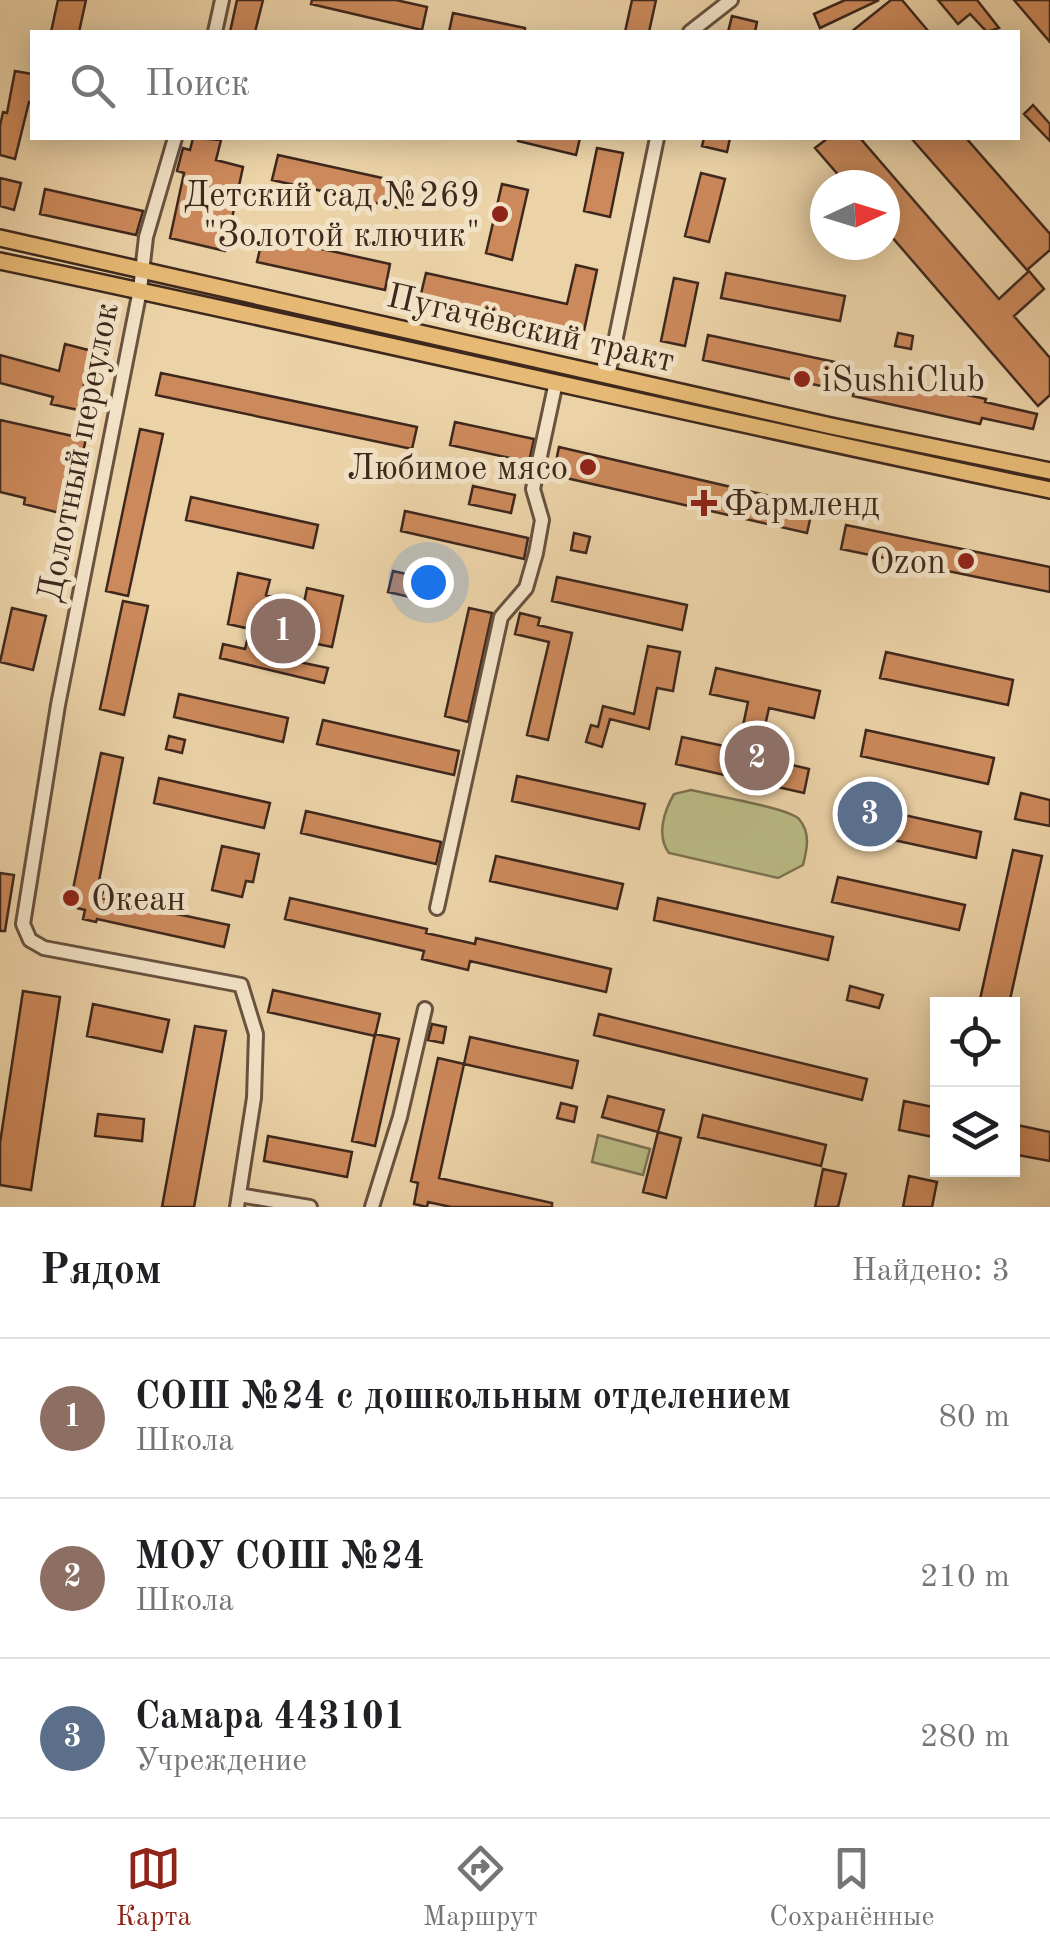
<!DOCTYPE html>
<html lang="ru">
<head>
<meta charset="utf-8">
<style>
  :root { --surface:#fff; --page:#f6f6f6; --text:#202124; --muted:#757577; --line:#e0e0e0; --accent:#8f2418 }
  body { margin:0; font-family:"Old Standard TT",serif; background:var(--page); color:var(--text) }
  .controls { position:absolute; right:30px; bottom:30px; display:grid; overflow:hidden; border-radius:0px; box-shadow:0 5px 25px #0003 }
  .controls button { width:90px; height:90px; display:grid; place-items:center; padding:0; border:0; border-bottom:2px solid var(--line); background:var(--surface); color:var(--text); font:50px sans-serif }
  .compass { position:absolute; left:810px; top:170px; width:90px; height:90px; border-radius:50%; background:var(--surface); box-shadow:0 5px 25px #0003; rotate:86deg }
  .you { position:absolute; left:428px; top:582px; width:35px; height:35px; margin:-25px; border:8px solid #fff; border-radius:50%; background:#1a73e8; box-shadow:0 0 0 15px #1a73e833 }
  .badge { display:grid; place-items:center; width:65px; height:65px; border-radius:50%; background:var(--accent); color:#fff; font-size:32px; font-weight:700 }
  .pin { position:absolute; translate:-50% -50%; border:5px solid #fff; box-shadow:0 2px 10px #0006 }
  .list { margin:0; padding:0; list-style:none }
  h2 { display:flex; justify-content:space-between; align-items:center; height:130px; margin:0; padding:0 40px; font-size:42px }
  h2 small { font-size:32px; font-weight:400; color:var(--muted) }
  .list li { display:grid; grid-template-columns:65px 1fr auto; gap:30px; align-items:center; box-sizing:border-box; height:160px; padding:0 40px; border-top:2px solid var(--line) }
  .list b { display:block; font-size:38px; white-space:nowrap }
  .list p { margin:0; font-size:32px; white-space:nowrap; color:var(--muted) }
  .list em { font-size:32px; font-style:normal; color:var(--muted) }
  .icon { flex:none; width:55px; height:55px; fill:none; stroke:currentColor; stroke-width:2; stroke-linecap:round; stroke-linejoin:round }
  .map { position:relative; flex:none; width:1050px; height:1207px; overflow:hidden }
  .search { position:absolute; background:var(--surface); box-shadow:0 5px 25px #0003; left:30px; right:30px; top:30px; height:110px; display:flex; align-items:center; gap:25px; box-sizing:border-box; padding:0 35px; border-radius:0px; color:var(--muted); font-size:38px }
  .sheet { height:610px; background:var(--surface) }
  nav { display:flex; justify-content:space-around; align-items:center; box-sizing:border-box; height:140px; border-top:2px solid var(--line); background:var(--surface); font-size:28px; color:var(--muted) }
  nav a { display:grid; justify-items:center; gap:5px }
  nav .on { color:var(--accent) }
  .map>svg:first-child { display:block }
  .green { fill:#babb85; stroke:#7c7251; stroke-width:2.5 }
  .building { fill:#cc895b; stroke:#3e281d; stroke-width:2.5 }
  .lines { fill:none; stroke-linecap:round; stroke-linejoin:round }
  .minor-casing { stroke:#695240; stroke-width:18 }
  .major-casing { stroke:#3e281d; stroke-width:20 }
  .minor { stroke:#f2e2c6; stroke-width:12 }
  .major { stroke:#e6b974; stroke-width:15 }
  .poi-dot { fill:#8f2418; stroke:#f2e2c6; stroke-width:4 }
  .labels { text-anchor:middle; stroke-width:10; stroke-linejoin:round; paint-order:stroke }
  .poi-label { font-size:35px; fill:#3e281d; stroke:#f2e2c6; text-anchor:end }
  .street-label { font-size:35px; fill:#3e281d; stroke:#f2e2c6 }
</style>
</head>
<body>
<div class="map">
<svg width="1050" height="1207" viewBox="0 0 1050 1207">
  <rect width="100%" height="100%" fill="#ebd2a7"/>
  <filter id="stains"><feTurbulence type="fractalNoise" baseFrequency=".002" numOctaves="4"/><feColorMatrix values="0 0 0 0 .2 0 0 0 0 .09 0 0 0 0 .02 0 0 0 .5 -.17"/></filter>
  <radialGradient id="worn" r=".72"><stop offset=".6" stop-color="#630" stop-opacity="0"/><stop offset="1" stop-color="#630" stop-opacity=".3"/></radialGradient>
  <path class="green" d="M691 790C711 795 789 808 799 819 811 833 807 849 803 865L778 878 669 853C656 836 664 811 674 794Z
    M598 1135 650 1149 643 1175 592 1162Z"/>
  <path class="building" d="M58 0H86L79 32H51Z
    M237 0H263L255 32H230Z
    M312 0H396L427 7 422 30 311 4Z
    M632 0H656L649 32H625Z
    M845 0H879L820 28 814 14Z
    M891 0H902L929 32H851Z
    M938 0H977L999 28 987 32 970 14 958 24Z
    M1014 0H1050V42Z
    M453 13 525 28V32H449Z
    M732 16 757 22 755 32H728Z
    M15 71 32 74V103L29 102 15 159 0 155V126L3 112 7 113Z
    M1033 105 1050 124V141L1024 114Z
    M193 138 221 140 216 160 243 167 225 251 170 238 184 173 177 171 183 148 190 150Z
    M518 138H580L576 155 518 141Z
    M704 138H730L727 152 702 146Z
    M828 138H860L999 299 1029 271 1044 289 1014 316 1050 358V395L1038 406 885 229V185H847L815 148Z
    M911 138H966L1050 234V250L1027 270Z
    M597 148 623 153 610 217 584 211Z
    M278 155 405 183 399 208 272 180Z
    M701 173 725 179 709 242 685 236Z
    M0 178 21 183 14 210 0 206Z
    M502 184 528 190 512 260 486 253Z
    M45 189 143 211 136 235 40 214Z
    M263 236 390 264 385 290 257 262Z
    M576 265 597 270 584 331 420 298 426 273 567 304Z
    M726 273 845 296 840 321 721 298Z
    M674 278 698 283 685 346 661 341Z
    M898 333 913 336 911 349 895 346Z
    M708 335 835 362 830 388 703 360Z
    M65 344 92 351 78 410 51 404 53 397 0 383V355L59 371Z
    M859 371 986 399 985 402 1037 414 1033 429 982 418 980 424 853 396Z
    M161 373 417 427 412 449 156 395Z
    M0 420 86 439 68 515 24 504 25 498 0 492Z
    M455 422 534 439 529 462 450 445Z
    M140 429 163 434 128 596 106 591Z
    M559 447 813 506 807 533 553 475Z
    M473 486 515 495 511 513 469 504Z
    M191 497 318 525 313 548 186 520Z
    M405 511 528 538 524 559 401 531Z
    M846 525 1050 567V592L841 549Z
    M574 533 590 537 586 553 571 550Z
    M393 571 424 578 419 599 388 592Z
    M238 573 270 580 266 595 304 603 307 588 343 596 332 647 298 640 301 627 262 618 255 653 328 668 324 683 220 658 223 644 245 649 250 629 228 624Z
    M557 577 687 605 682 630 552 601Z
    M123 601 148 606 124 715 100 709Z
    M12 608 46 616 33 670 0 662Z
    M469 608 492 613 468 722 445 716Z
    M520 613 540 618 538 625 572 633 548 740 527 735 549 642 515 634Z
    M648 646 680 652 673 691 657 688 649 729 610 719 602 747 586 742 591 725 598 727 603 706 634 714Z
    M886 652 1013 680 1008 705 880 678Z
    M716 668 820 691 814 718 769 708 758 757 809 769 804 793 676 764 682 737 738 749 748 702 710 694Z
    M179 694 288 718 283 742 174 717Z
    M323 720 459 751 454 775 317 744Z
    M866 730 994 758 988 784 861 756Z
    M169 736 185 740 182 753 166 749Z
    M101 753 123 758 97 891 103 892 101 898 229 925 224 947 97 919 96 922 83 919 85 910 65 905 68 893 72 894Z
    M517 776 645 804 639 829 512 801Z
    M159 778 270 803 264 828 154 803Z
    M1021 793 1050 800V826L1015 819Z
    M854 804 981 832 976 858 848 830Z
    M306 811 441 842 436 864 301 833Z
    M222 846 259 854 253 882 246 881 242 897 212 890Z
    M1013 850 1042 856 1009 1004H979Z
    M496 856 623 884 617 909 490 881Z
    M0 873 14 875 5 931H0Z
    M838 877 965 905 959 930 832 902Z
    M290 898 427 929 426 933 475 944 476 938 611 969 606 992 470 961 468 970 422 959 424 951 285 919Z
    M658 898 833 937 828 960 654 920Z
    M850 986 883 995 879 1008 847 1000Z
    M273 990 380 1014 375 1036 268 1012Z
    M23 991 60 997 31 1190 0 1185V1143Z
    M93 1004 169 1020 162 1052 87 1036Z
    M599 1014 867 1079 862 1100 594 1035Z
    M432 1024 446 1027 443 1043 428 1040Z
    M195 1026 226 1031 194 1207H162Z
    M375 1034 399 1039 375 1146 352 1141Z
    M470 1037 578 1061 572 1088 464 1064Z
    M438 1058 464 1064 439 1178 552 1203V1207H451L428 1202 427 1207 414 1204 418 1183 411 1181Z
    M608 1096 664 1110 658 1132 602 1117Z
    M904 1101 938 1108V1138L899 1130Z
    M561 1103 577 1107 574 1122 557 1118Z
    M98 1114 144 1119 142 1141 95 1136Z
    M703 1115 826 1145 821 1166 698 1137Z
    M1012 1124 1050 1132V1161L1012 1154Z
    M658 1132 681 1138 666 1198 643 1192Z
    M268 1136 352 1152 347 1177 264 1161Z
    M823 1169 846 1174 838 1207H815Z
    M909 1176 937 1182 932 1207H903Z"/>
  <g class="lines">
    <defs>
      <path id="minor" d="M215 32 222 0
        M690 32 731 0
        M175 138 146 237 140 290 58 705 23 924 30 940 44 948 241 985 256 1034 254 1098 237 1207
        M608 376 657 138
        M437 908 501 617 526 588 536 553 542 520 533 489 556 382
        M239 1195 310 1207
        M372 1207 400 1117 425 1009"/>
      <path id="major" d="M0 238 831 426 1050 471
        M0 261C351 335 699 417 1050 490"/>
    </defs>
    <use href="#minor" class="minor-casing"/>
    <use href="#major" class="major-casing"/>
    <use href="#minor" class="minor"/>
    <use href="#major" class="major"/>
  </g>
  <g class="poi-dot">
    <circle cx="500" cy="214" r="10"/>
    <circle cx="802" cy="379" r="10"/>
    <circle cx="588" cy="467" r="10"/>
    <path d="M699 488h10v10h10v10h-10v10h-10v-10h-10v-10h10z"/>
    <circle cx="966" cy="561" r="10"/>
    <circle cx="71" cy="898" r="10"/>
  </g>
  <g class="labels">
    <g class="poi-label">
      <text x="480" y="206">Детский сад №269<tspan x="480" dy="40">"Золотой ключик"</tspan></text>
      <text x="822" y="391" text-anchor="start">iSushiClub</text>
      <text x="568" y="479">Любимое мясо</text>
      <text x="724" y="515" text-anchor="start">Фармленд</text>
      <text x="946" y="573">Ozon</text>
      <text x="91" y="910" text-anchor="start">Океан</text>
    </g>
    <g class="street-label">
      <text transform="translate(531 327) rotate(13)" y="12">Пугачёвский тракт</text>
      <text transform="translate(77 452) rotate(-79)" y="12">Долотный переулок</text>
    </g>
  </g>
  <rect width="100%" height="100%" filter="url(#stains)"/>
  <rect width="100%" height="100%" fill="url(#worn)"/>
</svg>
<div class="controls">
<button><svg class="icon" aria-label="locate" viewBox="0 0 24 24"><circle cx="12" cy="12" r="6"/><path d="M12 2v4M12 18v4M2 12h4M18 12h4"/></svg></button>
<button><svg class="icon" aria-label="layers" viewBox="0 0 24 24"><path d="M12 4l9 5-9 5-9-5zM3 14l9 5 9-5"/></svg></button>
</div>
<svg class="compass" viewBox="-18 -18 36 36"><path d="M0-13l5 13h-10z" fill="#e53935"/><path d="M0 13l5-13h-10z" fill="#757577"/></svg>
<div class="you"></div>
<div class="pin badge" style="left:283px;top:631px;background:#8d6e63">1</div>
<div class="pin badge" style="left:757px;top:758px;background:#8d6e63">2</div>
<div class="pin badge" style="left:870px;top:814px;background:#5c6f8a">3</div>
<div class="search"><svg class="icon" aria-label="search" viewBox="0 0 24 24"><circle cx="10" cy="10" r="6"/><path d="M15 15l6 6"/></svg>Поиск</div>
</div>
<section class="sheet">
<h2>Рядом<small>Найдено: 3</small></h2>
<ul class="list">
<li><span class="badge" style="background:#8d6e63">1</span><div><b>СОШ №24 с дошкольным отделением</b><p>Школа</p></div><em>80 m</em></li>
<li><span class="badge" style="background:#8d6e63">2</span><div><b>МОУ СОШ №24</b><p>Школа</p></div><em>210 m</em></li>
<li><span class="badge" style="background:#5c6f8a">3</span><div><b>Самара 443101</b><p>Учреждение</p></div><em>280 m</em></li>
</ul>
</section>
<nav>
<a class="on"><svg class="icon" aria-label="map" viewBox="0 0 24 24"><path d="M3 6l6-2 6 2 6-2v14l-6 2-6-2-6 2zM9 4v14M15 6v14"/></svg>Карта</a>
<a><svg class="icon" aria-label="directions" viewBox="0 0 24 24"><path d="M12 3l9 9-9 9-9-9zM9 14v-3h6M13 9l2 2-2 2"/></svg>Маршрут</a>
<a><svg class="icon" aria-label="saved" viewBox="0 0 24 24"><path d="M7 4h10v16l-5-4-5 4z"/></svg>Сохранённые</a>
</nav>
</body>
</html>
